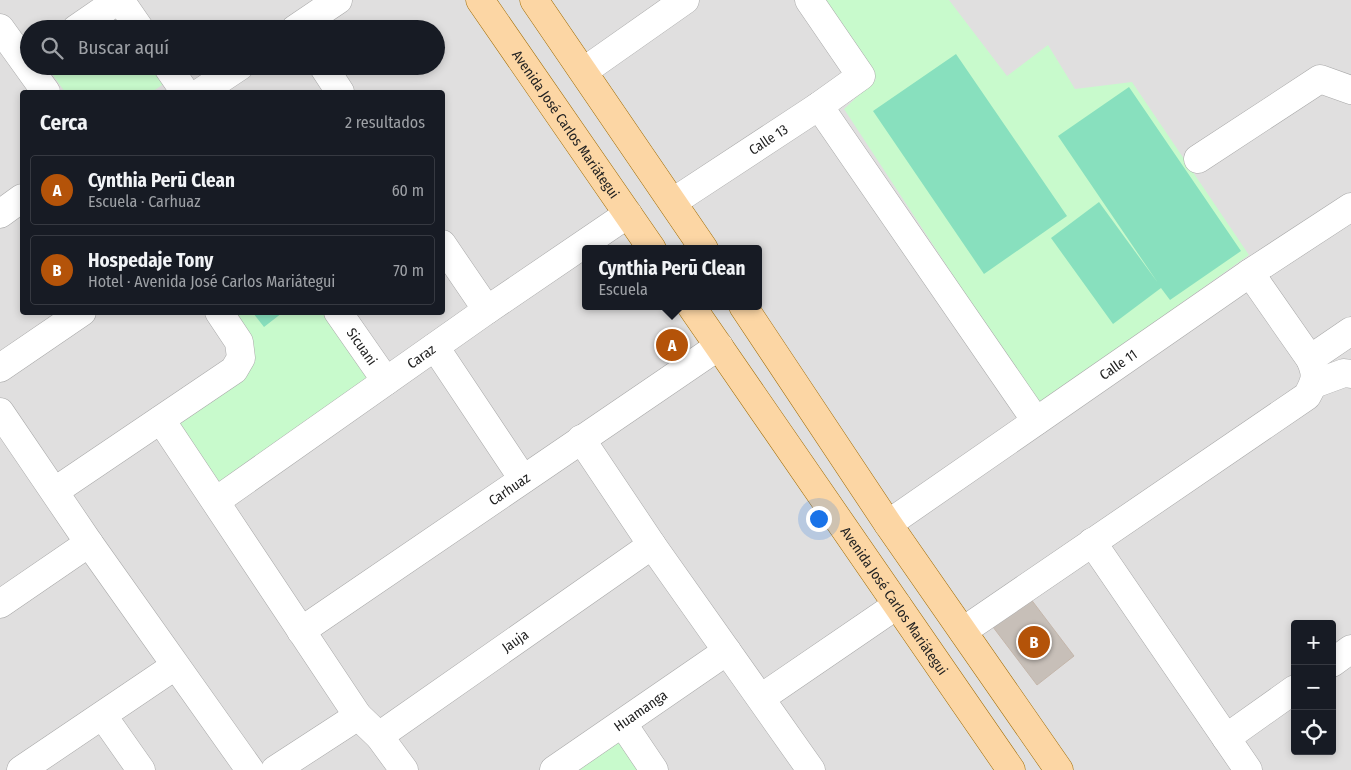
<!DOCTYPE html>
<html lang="es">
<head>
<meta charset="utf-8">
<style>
  :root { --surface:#171b24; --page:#242831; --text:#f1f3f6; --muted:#9ea1a6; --line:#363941; --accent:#b45309 }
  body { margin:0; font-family:"Fira Sans Condensed",sans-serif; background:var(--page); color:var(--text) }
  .controls { position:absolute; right:15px; bottom:15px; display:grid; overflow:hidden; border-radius:5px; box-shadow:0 2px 8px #0003 }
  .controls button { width:45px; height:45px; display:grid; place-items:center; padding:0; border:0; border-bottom:1px solid var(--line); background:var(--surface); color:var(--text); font:25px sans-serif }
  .you { position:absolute; left:818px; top:518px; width:18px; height:18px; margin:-12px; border:4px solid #fff; border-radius:50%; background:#1a73e8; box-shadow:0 0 0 8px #1a73e833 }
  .badge { display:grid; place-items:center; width:32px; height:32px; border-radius:50%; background:var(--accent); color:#fff; font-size:16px; font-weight:700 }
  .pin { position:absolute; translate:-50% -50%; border:2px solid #fff; box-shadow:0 1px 5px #0006 }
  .popup { position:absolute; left:582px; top:245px; width:180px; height:65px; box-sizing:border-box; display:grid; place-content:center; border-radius:5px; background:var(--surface); filter:drop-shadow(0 1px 4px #0005); font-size:16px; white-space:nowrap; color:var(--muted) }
  .popup b { font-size:19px; color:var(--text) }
  .popup::after { content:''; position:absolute; left:50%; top:100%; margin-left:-10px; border:10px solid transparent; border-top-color:var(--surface) }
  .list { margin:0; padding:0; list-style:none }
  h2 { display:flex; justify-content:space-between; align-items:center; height:65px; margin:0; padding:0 20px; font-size:21px }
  h2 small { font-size:16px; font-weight:400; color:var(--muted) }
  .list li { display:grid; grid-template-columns:32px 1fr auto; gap:15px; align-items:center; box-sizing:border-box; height:70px; margin:0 10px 10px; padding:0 10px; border:1px solid var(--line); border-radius:5px }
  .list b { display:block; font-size:19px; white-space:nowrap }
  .list p { margin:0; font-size:16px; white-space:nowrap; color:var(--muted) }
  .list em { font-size:16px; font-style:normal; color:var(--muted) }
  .icon { flex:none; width:28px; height:28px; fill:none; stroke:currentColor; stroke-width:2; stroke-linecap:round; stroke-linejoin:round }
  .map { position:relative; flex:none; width:1351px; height:770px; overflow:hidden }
  .search { position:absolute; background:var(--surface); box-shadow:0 2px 8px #0003; left:20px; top:20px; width:425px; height:55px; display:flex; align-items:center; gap:12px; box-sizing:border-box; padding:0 18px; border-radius:28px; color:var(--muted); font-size:19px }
  .panel { position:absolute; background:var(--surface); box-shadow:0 2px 8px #0003; left:20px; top:90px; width:425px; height:225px; border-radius:5px }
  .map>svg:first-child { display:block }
  .residential { fill:#e0dfdf; fill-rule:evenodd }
  .park { fill:#c8facc }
  .pitch { fill:#88e0be }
  .building { fill:#c7bfb8; stroke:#c4b6ab }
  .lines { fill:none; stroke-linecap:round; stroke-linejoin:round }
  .minor-casing { stroke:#a9a9a9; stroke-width:29 }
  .major-casing { stroke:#a06b00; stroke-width:29 }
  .minor { stroke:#fff; stroke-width:28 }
  .major { stroke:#fcd6a4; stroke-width:28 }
  .labels { text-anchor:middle; stroke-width:5; stroke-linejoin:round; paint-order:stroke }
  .street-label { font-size:14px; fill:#222; stroke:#fff }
</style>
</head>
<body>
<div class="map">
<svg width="1351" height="770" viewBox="0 0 1351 770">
  <rect width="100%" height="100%" fill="#f2efe9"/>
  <path class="residential" d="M0 0H1351V770H0ZM29 29H436V66H29ZM22 92H442V312H22ZM586 249H758V306H586ZM1295 624H1332V751H1295Z"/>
  <path class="park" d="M820 0H949L1007 76 1048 45 1075 89 1132 82 1249 255 1038 405 844 109 876 79Z
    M55 66H152L165 83 152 92H65L49 70Z
    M232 313H333L379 381 224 488 175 420 243 372Z
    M621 735 646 770H569Z"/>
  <path class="pitch" d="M956 54 1067 216 984 274 873 111Z
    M1129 87 1241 251 1170 300 1161 288 1113 324 1051 238 1099 202 1158 283 1058 136Z
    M253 313H282L264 327Z"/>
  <path class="building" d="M1030 598 1074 656 1037 685 993 627Z"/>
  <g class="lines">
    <defs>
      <g id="minor">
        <path d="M120 0 140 29"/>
        <path d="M0 28 46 92"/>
        <path d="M76 29 118 0"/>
        <path d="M295 29 338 0"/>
        <path d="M167 66 185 92"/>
        <path d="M323 66 340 92"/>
        <path d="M584 71 685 0"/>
        <path d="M201 92 240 66"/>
        <path d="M819 106 1036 421"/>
        <path d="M1198 159 1320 79 1351 90"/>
        <path id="s1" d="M673 202 819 106 861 76 809 0"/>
        <path d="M0 214 22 198"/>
        <path d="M442 244 487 310"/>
        <path id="s2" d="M338 312 386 381"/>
        <path d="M435 347 523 479"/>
        <path d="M1310 359 1351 331"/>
        <path d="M0 368 82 312"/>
        <path d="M1314 384 1344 373 1351 374"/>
        <path d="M0 412 89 543 250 770"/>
        <path d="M161 420 358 716 379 736 404 770"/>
        <path d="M581 439 652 545 811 770"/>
        <path d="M55 491 234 370 241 358 239 342 219 312"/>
        <path id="s3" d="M216 501 487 310 628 214"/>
        <path id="s4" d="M888 524 1250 273 1351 207"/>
        <path d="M1092 542 1248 770"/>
        <path d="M0 604 89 543"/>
        <path id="s5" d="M301 631 719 346"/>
        <path d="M963 631 1307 396C1316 380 1317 375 1310 359L1250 273"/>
        <path d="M1332 663 1351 649"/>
        <path d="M761 698 897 605"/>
        <path d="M103 716 141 770"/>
        <path d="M623 724 654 770"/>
        <path id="s6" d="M379 736 652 545"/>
        <path d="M1226 738 1295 689"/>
        <path d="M21 770 175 666"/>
        <path d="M275 770 358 716"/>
        <path id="s7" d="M554 770 727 651"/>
      </g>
      <g id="major">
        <path id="s8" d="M480 0 652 249"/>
        <path d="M534 0 704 249"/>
        <path id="s9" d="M691 306 1011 770"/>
        <path d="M743 306 888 524 1059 770"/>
      </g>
    </defs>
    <use href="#minor" class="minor-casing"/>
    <use href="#major" class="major-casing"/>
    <use href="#minor" class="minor"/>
    <use href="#major" class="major"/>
  </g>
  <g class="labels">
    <g class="street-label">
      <text dy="5" stroke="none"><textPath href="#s8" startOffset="151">Avenida José Carlos Mariátegui</textPath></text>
      <text dy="5" stroke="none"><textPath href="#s1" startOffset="114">Calle 13</textPath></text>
      <text dy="5" stroke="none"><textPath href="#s2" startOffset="42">Sicuani</textPath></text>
      <text dy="5" stroke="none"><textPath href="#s3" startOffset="251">Caraz</textPath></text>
      <text dy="5" stroke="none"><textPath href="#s4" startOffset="280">Calle 11</textPath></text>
      <text dy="5" stroke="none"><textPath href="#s5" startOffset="252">Carhuaz</textPath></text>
      <text dy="5" stroke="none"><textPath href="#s9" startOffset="358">Avenida José Carlos Mariátegui</textPath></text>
      <text dy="5" stroke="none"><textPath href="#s6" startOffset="166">Jauja</textPath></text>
      <text dy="5" stroke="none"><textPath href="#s7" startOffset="105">Huamanga</textPath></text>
    </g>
  </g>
</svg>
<div class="controls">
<button>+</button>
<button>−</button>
<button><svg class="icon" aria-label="locate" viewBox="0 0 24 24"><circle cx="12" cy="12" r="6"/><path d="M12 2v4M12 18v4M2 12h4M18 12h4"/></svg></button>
</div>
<div class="you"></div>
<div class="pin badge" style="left:672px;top:345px">A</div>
<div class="popup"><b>Cynthia Perū Clean</b>Escuela</div>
<div class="pin badge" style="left:1034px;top:642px">B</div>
<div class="search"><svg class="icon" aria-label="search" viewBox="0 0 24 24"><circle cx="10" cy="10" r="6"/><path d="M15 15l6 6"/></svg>Buscar aquí</div>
<section class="panel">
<h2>Cerca<small>2 resultados</small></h2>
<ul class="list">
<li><span class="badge">A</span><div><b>Cynthia Perū Clean</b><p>Escuela · Carhuaz</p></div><em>60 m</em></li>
<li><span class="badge">B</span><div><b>Hospedaje Tony</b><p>Hotel · Avenida José Carlos Mariátegui</p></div><em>70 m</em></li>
</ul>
</section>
</div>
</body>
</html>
